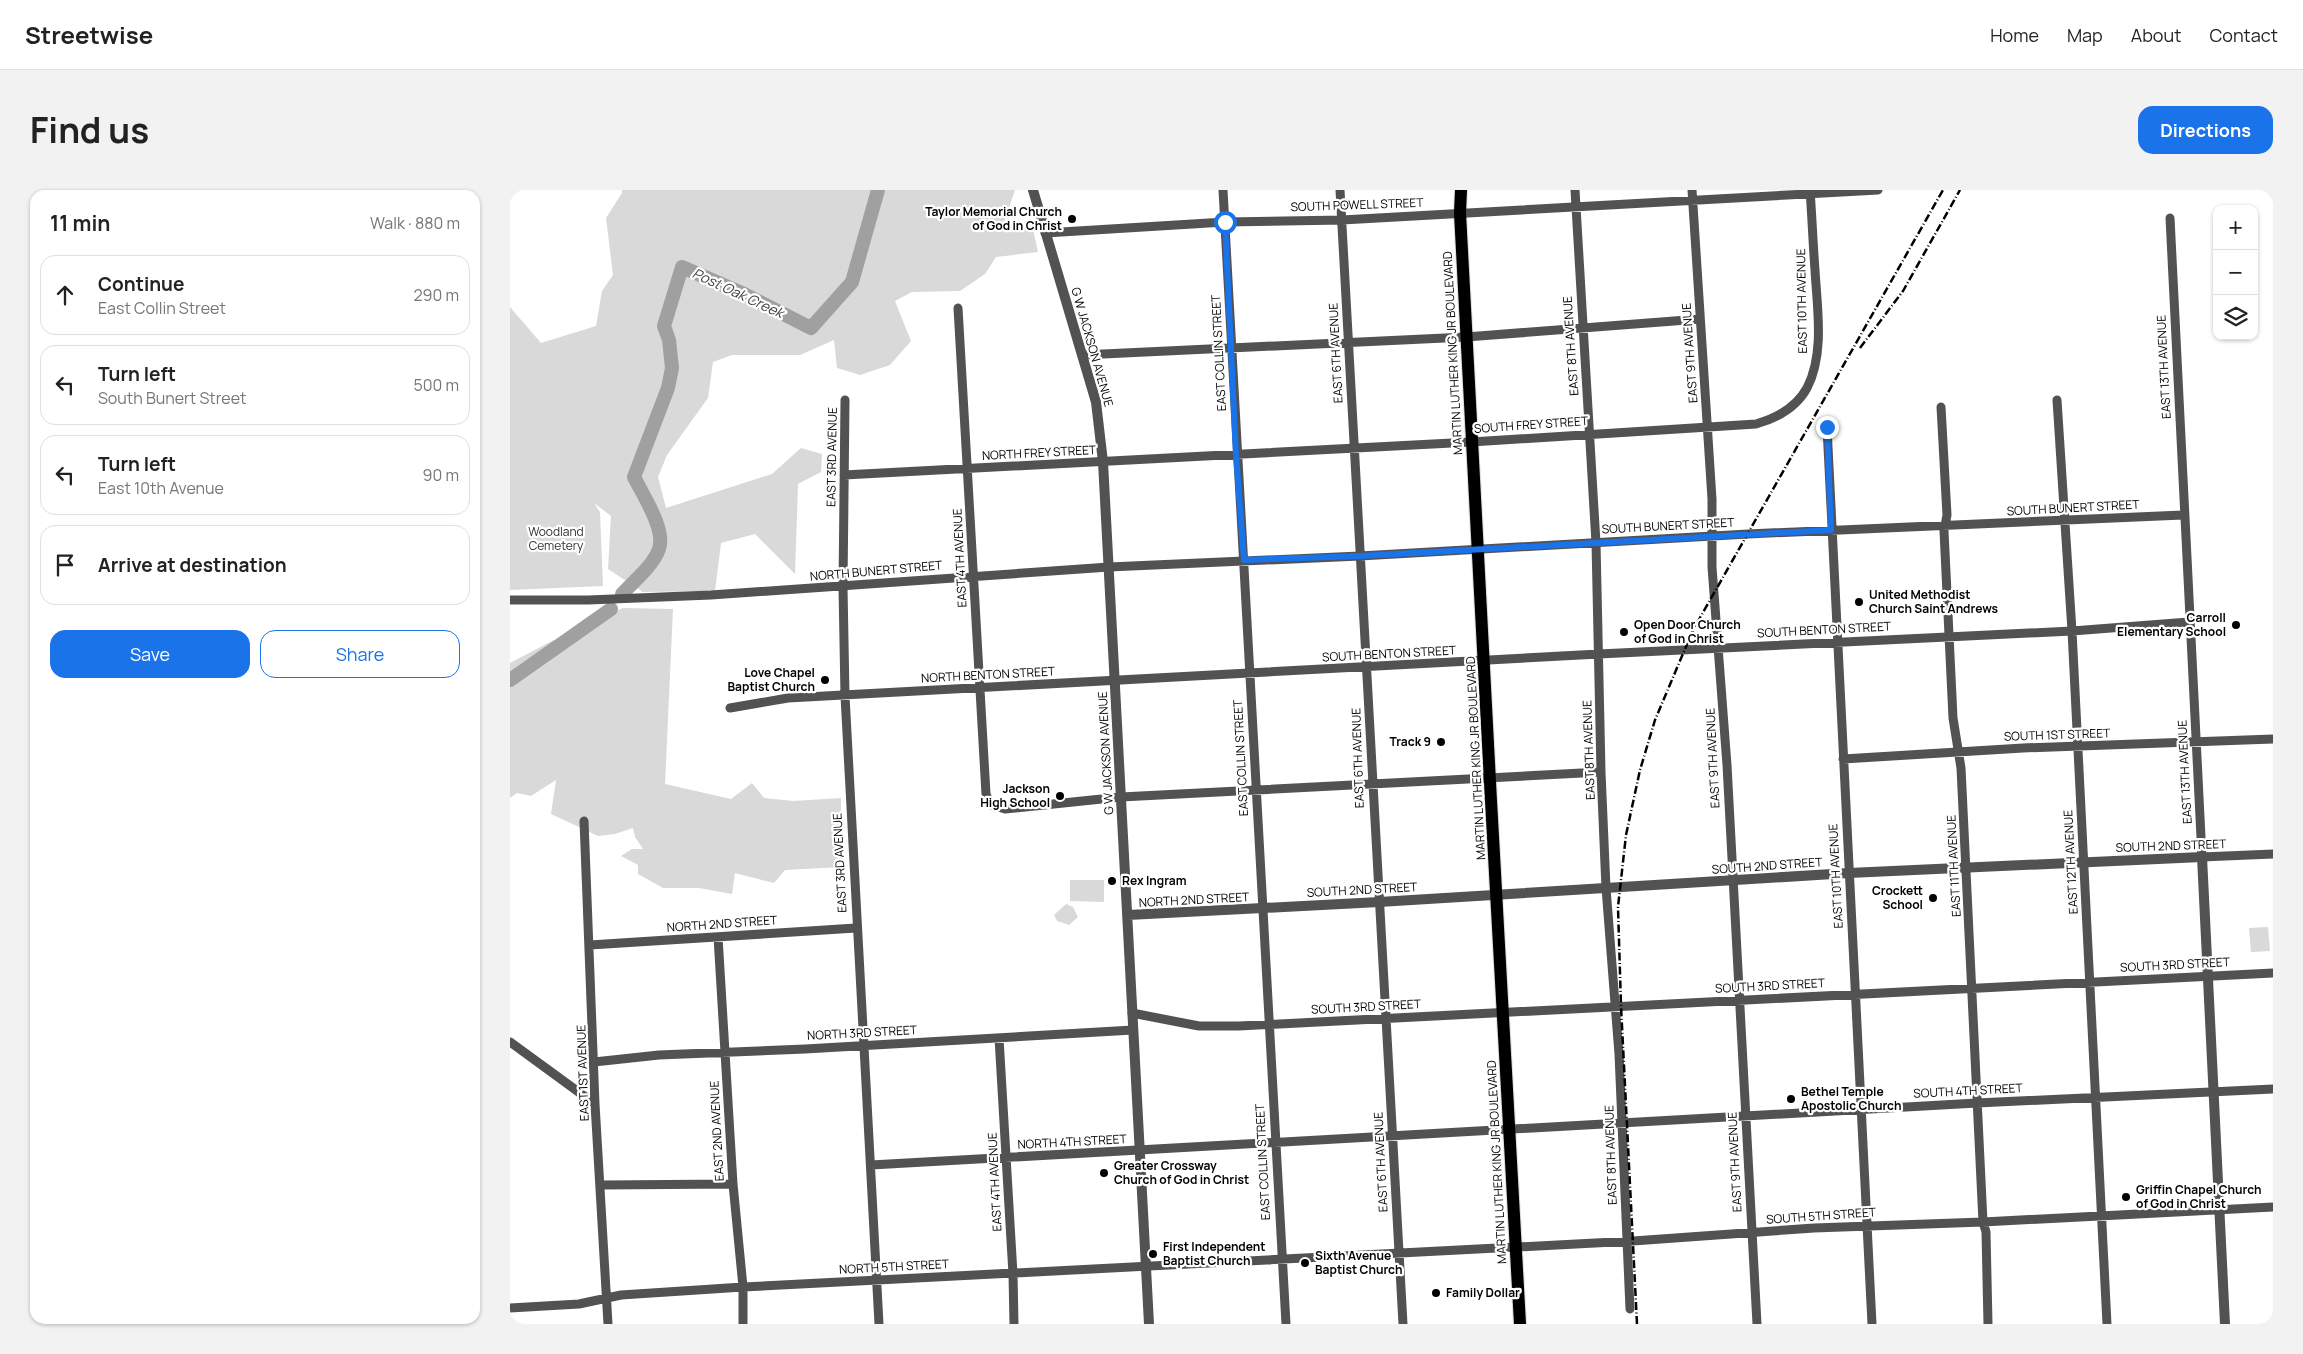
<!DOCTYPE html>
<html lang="en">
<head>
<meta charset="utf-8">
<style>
  :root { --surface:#fff; --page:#f2f2f2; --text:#222; --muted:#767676; --line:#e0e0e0; --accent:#1a73e8 }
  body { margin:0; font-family:Manrope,sans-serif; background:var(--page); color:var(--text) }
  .controls { position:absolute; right:15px; top:15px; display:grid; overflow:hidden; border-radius:10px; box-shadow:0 1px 4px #0004 }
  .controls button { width:45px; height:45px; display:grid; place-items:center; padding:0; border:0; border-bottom:1px solid var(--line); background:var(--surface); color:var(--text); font:25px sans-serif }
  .stop { position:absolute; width:15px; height:15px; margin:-11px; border:4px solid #1a73e8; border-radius:50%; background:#fff }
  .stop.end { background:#1a73e8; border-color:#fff; box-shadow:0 1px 5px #0008 }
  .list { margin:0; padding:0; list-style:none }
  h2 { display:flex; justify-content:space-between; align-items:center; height:65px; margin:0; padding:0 20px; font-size:21px }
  h2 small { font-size:16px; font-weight:400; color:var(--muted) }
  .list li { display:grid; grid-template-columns:32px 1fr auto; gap:15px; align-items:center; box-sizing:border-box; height:80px; margin:0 10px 10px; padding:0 10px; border:1px solid var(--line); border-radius:15px }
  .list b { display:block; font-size:19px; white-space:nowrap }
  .list p { margin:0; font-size:16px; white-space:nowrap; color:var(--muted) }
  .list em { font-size:16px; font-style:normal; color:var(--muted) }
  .actions { display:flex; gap:10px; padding:15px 20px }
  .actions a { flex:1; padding:11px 0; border:1px solid var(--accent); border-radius:15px; text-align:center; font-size:18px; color:var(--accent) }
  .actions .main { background:var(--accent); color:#fff }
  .icon { flex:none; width:28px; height:28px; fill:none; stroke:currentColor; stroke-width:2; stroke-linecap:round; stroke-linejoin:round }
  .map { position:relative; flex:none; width:1763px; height:1134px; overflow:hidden; border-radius:15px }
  header { display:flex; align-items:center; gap:30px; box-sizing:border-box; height:70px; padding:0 25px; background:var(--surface); border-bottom:1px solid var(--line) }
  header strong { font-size:24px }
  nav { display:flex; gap:28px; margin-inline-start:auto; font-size:18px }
  .intro { display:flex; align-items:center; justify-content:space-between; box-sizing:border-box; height:120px; padding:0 30px }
  h1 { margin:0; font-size:35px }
  .button { padding:12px 22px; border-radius:15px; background:var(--accent); color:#fff; font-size:18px; font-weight:700 }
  main { display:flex; gap:30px; padding:0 30px }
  aside { flex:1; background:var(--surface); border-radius:15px; box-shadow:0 1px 4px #0004 }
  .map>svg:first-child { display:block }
  .green { fill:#d9d9d9 }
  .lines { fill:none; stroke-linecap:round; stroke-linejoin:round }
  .river { stroke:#a0a0a0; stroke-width:14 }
  .primary-casing { stroke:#dbdbdb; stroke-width:14 }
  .minor { stroke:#525252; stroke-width:9 }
  .tertiary { stroke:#525252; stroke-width:10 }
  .primary { stroke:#000; stroke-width:12 }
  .rail { stroke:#000; stroke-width:2.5; stroke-dasharray:8 2.5 1 2.5; stroke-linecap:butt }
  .route { stroke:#1a73e8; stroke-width:6 }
  .poi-dot { fill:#000; stroke:#fff; stroke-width:2 }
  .labels { text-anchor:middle; stroke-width:4.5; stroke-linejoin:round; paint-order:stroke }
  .street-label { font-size:12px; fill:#000; stroke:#fff }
  .poi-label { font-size:12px; font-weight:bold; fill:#000; stroke:#fff; text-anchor:start }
  .park-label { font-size:12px; fill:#303030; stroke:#fff }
  .water-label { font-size:14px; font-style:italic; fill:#414141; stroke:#fff }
</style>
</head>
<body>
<header>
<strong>Streetwise</strong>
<nav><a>Home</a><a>Map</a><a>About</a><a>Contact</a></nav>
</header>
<div class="intro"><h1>Find us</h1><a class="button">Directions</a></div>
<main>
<aside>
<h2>11 min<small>Walk · 880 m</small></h2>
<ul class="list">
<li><svg class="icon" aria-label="ahead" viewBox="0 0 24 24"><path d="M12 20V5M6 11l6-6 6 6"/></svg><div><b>Continue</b><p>East Collin Street</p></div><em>290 m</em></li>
<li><svg class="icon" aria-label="left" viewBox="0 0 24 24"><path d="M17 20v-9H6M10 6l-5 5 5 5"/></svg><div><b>Turn left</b><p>South Bunert Street</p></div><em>500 m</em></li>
<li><svg class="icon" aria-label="left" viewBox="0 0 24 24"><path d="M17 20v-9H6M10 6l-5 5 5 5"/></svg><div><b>Turn left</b><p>East 10th Avenue</p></div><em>90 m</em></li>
<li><svg class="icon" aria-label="arrive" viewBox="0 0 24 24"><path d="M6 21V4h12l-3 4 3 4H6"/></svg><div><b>Arrive at destination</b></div></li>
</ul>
<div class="actions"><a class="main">Save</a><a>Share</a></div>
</aside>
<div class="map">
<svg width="1763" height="1134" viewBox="0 0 1763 1134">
  <rect width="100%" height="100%" fill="#fff"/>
  <path class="green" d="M112 0H505L491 41 523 39 528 62 486 67 475 84 450 101 402 102 385 111 401 151 380 175 350 185 327 178 324 150 290 165H222L203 172 198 208 157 265 148 287 156 318 262 284 291 258 312 264 311 282 288 294 285 384 245 344 211 353 205 401 133 402 98 379 101 326 84 313 90 322 93 396 0 400V117L31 153 86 136 92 101 103 85 96 28 112 3Z
    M113 418 163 419 155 594 221 609 242 593 254 608 283 611 331 608V677L275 680 264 693 225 683 222 704 189 698H153L128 684V675L111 666 122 659H133L125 647 123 638 105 644 88 646 41 624 46 590 21 606 7 603 0 608V473L40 452Z
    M560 690H594V712L560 711Z
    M556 714 563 717 568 727 559 735 547 731 544 725Z
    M1758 737 1760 761 1741 762 1739 738Z"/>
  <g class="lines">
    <path class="river" d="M112 404C124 391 143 376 149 359 156 340 133 305 124 287L158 198 162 178 159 150 154 136 172 77 234 104 301 138 342 92 368 0
      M0 490 101 419"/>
    <defs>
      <path id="primary" d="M951 0 950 23C969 393 989 764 1010 1134"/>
    </defs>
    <use href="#primary" class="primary-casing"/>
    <path class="minor" d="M713 0 776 1134
      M830 0 893 1134
      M1065 0 1086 353 1091 582 1096 698 1109 864 1120 1119
      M1182 0 1202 309V377L1217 575 1247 1134
      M1660 28 1692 667 1763 664
      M535 43 715 32 832 30 1368 0
      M448 118 476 604 481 615 495 619 611 607 1091 582
      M572 165 956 147 1190 129
      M335 210 333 397 335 506 369 1134
      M1547 210 1562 441 1597 1134
      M1431 217 1437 325 1434 341 1443 528 1451 578 1473 1032 1476 1042 1478 1134
      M1317 237 1362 1134
      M334 285 961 252 1246 234C1267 228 1286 218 1297 198 1315 163 1307 117 1305 80 1303 54 1302 27 1300 0
      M0 410H78L201 405 599 377 850 366 1238 344 1673 325
      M220 518 278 508 1089 464 1562 441 1679 432
      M1333 569 1513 558 1763 549
      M74 631 85 914 98 1134
      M208 747 223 994 233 1097V1134
      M80 755 346 738
      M622 823 689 836H729L1763 783
      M489 848 503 1084 504 1134
      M0 852 85 914
      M84 872 149 865 295 859 623 840
      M361 975 1467 913 1763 899
      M92 995 223 994
      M0 1118 69 1114 111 1105 233 1097 1123 1051 1304 1038 1473 1032 1763 1017"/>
    <path class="tertiary" d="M523 0 586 212 593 272 639 1134
      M618 725 869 712 1339 683 1692 667 1715 1134"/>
    <use href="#primary" class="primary"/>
    <path class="rail" d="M1350 158 1393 101 1450 0
      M1127 1134 1111 816 1108 717 1116 645 1130 580 1145 530 1183 440 1433 0
      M1755 1134H1763"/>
  </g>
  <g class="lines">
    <path class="route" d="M715 32 726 265 734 370 850 366 1321 340 1317 237"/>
  </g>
  <g class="poi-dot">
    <circle cx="562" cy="29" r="5"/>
    <circle cx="1349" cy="412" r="5"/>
    <circle cx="1726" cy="435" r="5"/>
    <circle cx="1114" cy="442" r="5"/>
    <circle cx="315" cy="490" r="5"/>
    <circle cx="931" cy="552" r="5"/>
    <circle cx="550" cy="606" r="5"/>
    <circle cx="602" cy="691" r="5"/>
    <circle cx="1423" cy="708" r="5"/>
    <circle cx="1281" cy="909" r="5"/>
    <circle cx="594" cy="983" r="5"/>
    <circle cx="1616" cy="1007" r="5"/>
    <circle cx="643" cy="1064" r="5"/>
    <circle cx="795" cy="1073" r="5"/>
    <circle cx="926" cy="1103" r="5"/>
  </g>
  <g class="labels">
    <g class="street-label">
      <text transform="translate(847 15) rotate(-2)" y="4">SOUTH POWELL STREET</text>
      <text transform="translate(1292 111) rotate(-91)" y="4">EAST 10TH AVENUE</text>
      <text transform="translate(1061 156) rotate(-94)" y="4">EAST 8TH AVENUE</text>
      <text transform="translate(582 157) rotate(74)" y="4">G W JACKSON AVENUE</text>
      <text transform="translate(709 163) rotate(-93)" y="4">EAST COLLIN STREET</text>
      <text transform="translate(826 163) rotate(-93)" y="4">EAST 6TH AVENUE</text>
      <text transform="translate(943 163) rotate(-93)" y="4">MARTIN LUTHER KING JR BOULEVARD</text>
      <text transform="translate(1180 163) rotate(-94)" y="4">EAST 9TH AVENUE</text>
      <text transform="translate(1654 177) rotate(-93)" y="4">EAST 13TH AVENUE</text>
      <text transform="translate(1021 235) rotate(-4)" y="4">SOUTH FREY STREET</text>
      <text transform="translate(529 263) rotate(-3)" y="4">NORTH FREY STREET</text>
      <text transform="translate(322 267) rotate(-89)" y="4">EAST 3RD AVENUE</text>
      <text transform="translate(1563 318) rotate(-3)" y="4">SOUTH BUNERT STREET</text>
      <text transform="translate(1158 336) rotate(-3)" y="4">SOUTH BUNERT STREET</text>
      <text transform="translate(450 368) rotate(-93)" y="4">EAST 4TH AVENUE</text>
      <text transform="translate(366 381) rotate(-5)" y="4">NORTH BUNERT STREET</text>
      <text transform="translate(1314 440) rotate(-3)" y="4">SOUTH BENTON STREET</text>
      <text transform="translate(879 464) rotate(-3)" y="4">SOUTH BENTON STREET</text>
      <text transform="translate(478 485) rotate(-3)" y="4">NORTH BENTON STREET</text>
      <text transform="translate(1547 545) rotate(-2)" y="4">SOUTH 1ST STREET</text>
      <text transform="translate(1079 560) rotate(-92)" y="4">EAST 8TH AVENUE</text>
      <text transform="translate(596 563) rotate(-93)" y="4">G W JACKSON AVENUE</text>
      <text transform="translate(731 568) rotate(-93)" y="4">EAST COLLIN STREET</text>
      <text transform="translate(848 568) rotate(-92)" y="4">EAST 6TH AVENUE</text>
      <text transform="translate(966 568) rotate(-93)" y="4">MARTIN LUTHER KING JR BOULEVARD</text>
      <text transform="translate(1203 568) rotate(-93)" y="4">EAST 9TH AVENUE</text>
      <text transform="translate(1675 582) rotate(-93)" y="4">EAST 13TH AVENUE</text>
      <text transform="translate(1661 656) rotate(-2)" y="4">SOUTH 2ND STREET</text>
      <text transform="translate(1561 672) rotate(-93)" y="4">EAST 12TH AVENUE</text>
      <text transform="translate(330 673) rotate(-93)" y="4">EAST 3RD AVENUE</text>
      <text transform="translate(1257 676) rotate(-4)" y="4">SOUTH 2ND STREET</text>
      <text transform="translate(1444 676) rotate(-93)" y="4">EAST 11TH AVENUE</text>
      <text transform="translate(1326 686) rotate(-93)" y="4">EAST 10TH AVENUE</text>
      <text transform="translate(852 700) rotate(-3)" y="4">SOUTH 2ND STREET</text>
      <text transform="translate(684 710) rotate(-3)" y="4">NORTH 2ND STREET</text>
      <text transform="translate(212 734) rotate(-4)" y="4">NORTH 2ND STREET</text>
      <text transform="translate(1665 775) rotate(-3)" y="4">SOUTH 3RD STREET</text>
      <text transform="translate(1260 796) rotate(-3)" y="4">SOUTH 3RD STREET</text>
      <text transform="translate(856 817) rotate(-3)" y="4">SOUTH 3RD STREET</text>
      <text transform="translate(352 843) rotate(-3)" y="4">NORTH 3RD STREET</text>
      <text transform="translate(73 883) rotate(-92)" y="4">EAST 1ST AVENUE</text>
      <text transform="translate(1458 901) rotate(-3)" y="4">SOUTH 4TH STREET</text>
      <text transform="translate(207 941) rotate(-93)" y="4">EAST 2ND AVENUE</text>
      <text transform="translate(562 952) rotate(-3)" y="4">NORTH 4TH STREET</text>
      <text transform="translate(1101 965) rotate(-92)" y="4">EAST 8TH AVENUE</text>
      <text transform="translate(753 972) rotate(-93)" y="4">EAST COLLIN STREET</text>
      <text transform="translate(871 972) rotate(-93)" y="4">EAST 6TH AVENUE</text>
      <text transform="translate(987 972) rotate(-93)" y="4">MARTIN LUTHER KING JR BOULEVARD</text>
      <text transform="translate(1225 972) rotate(-93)" y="4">EAST 9TH AVENUE</text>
      <text transform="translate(485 992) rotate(-93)" y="4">EAST 4TH AVENUE</text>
      <text transform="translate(1311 1026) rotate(-4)" y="4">SOUTH 5TH STREET</text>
      <text transform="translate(384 1077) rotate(-3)" y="4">NORTH 5TH STREET</text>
    </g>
    <g class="poi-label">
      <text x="552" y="26" text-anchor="end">Taylor Memorial Church<tspan x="552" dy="14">of God in Christ</tspan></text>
      <text x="1359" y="409">United Methodist<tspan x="1359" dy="14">Church Saint Andrews</tspan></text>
      <text x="1716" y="432" text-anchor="end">Carroll<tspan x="1716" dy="14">Elementary School</tspan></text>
      <text x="1124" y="439">Open Door Church<tspan x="1124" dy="14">of God in Christ</tspan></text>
      <text x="305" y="487" text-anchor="end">Love Chapel<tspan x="305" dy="14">Baptist Church</tspan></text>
      <text x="921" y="556" text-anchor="end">Track 9</text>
      <text x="540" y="603" text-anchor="end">Jackson<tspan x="540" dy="14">High School</tspan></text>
      <text x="612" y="695">Rex Ingram</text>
      <text x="1413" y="705" text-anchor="end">Crockett<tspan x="1413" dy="14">School</tspan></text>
      <text x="1291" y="906">Bethel Temple<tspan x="1291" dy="14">Apostolic Church</tspan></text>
      <text x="604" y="980">Greater Crossway<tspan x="604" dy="14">Church of God in Christ</tspan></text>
      <text x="1626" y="1004">Griffin Chapel Church<tspan x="1626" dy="14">of God in Christ</tspan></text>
      <text x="653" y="1061">First Independent<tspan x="653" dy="14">Baptist Church</tspan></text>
      <text x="805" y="1070">Sixth Avenue<tspan x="805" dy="14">Baptist Church</tspan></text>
      <text x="936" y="1107">Family Dollar</text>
    </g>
    <g class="park-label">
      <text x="46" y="346">Woodland<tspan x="46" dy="14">Cemetery</tspan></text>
    </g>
    <g class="water-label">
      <text transform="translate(228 103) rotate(25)" y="5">Post Oak Creek</text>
    </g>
  </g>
</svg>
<div class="controls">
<button>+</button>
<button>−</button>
<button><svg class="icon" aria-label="layers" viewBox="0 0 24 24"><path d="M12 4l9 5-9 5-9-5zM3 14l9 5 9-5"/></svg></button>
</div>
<div class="stop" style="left:715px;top:32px"></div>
<div class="stop end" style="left:1317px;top:237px"></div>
</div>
</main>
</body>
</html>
